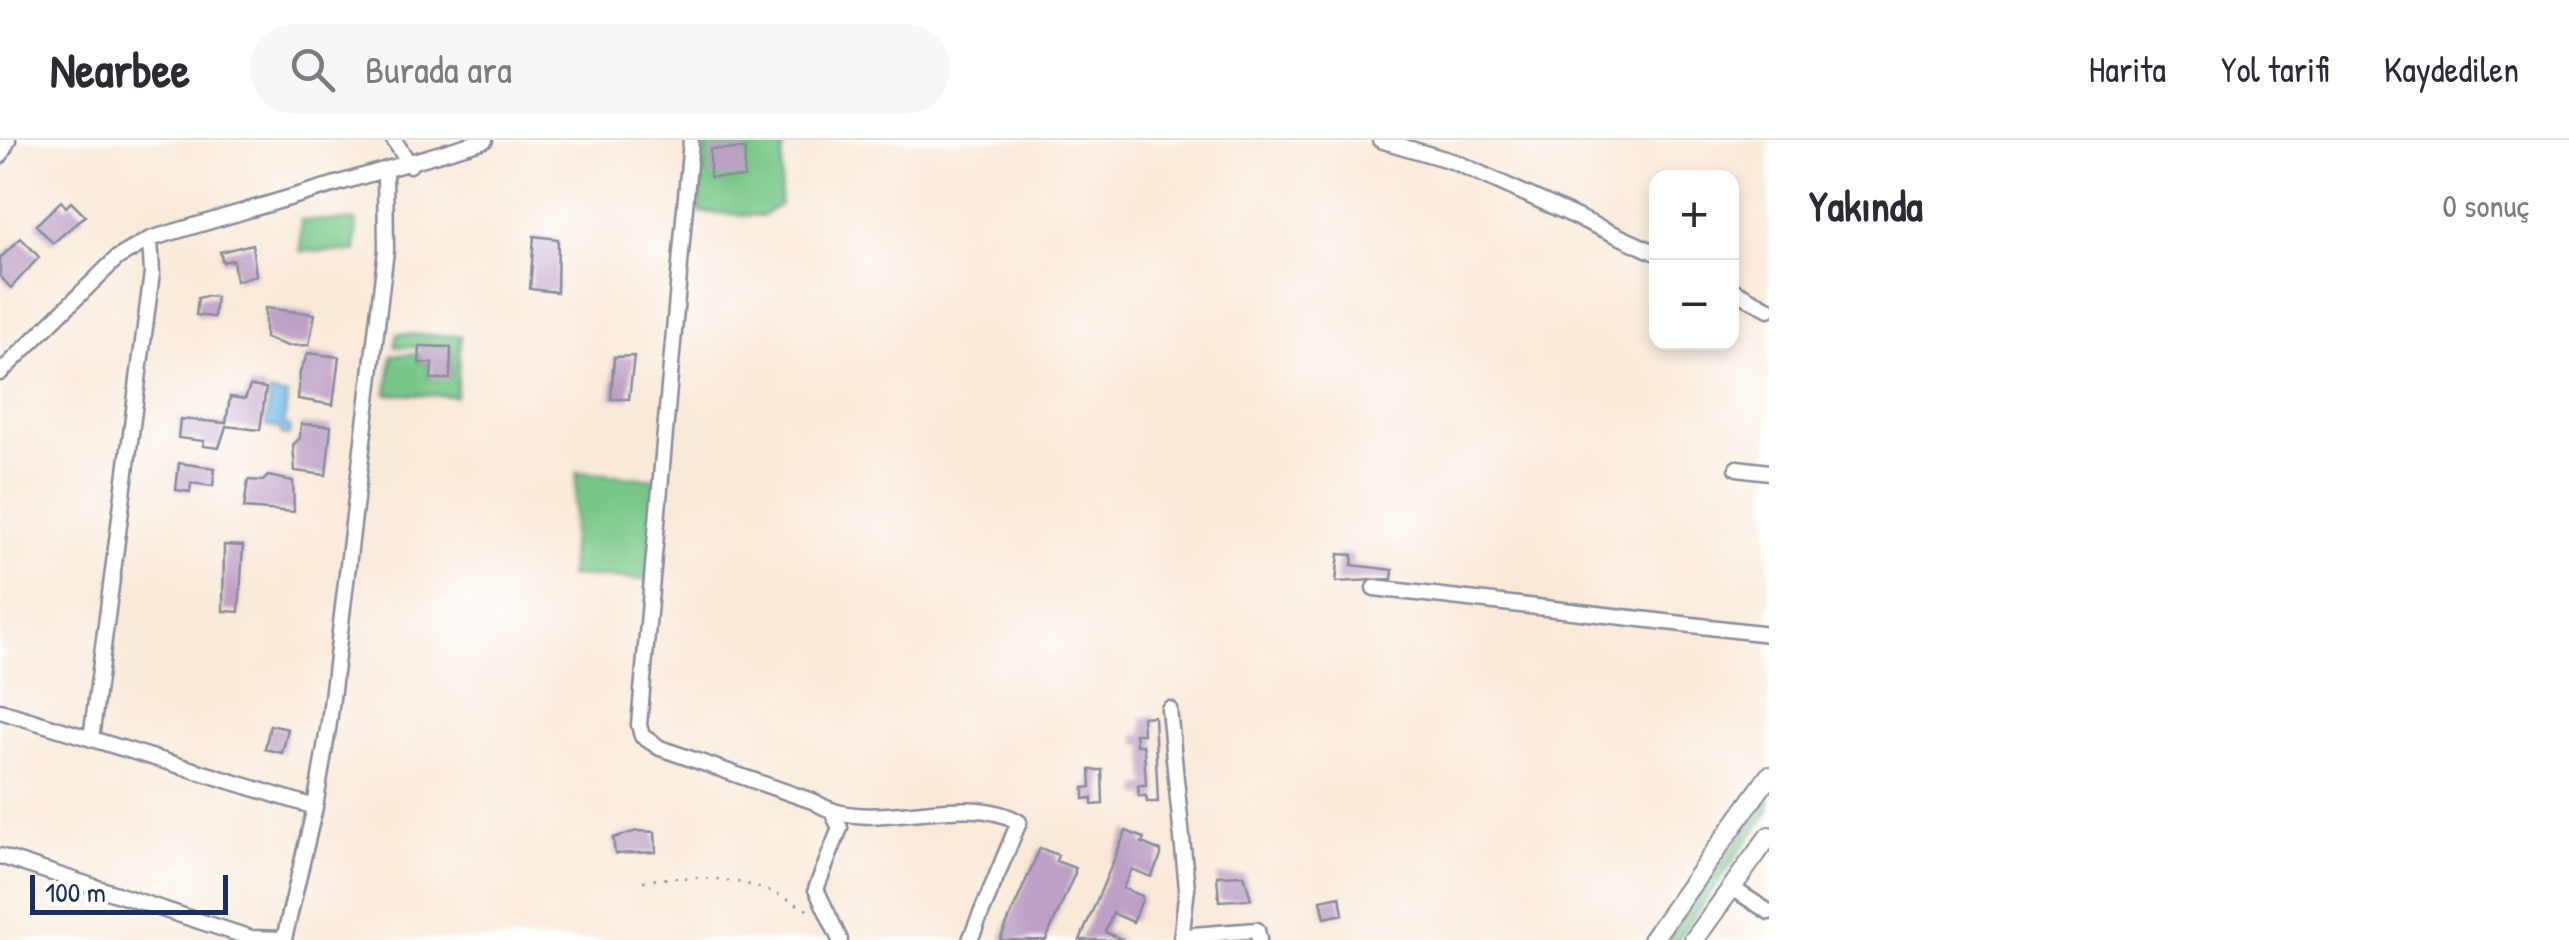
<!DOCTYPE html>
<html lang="tr">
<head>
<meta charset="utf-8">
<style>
  :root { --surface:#fff; --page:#f7f7f7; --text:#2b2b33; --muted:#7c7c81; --line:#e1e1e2 }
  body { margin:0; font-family:"Patrick Hand",sans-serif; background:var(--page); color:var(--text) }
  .controls { position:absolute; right:30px; top:30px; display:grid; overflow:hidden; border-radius:20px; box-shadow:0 5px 15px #0003 }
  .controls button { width:90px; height:90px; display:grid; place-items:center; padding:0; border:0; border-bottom:2px solid var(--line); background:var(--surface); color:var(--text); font:50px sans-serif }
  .scale { position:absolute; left:30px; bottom:25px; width:198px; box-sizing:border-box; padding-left:10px; border:5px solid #1b2f5e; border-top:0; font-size:28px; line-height:35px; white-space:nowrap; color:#1b2f5e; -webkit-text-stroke:8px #fff; paint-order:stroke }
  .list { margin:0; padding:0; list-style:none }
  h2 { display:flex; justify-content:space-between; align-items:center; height:130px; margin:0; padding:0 40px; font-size:42px }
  h2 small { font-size:32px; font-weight:400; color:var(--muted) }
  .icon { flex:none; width:55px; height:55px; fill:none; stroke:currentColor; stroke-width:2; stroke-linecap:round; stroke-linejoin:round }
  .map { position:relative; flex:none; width:1769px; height:800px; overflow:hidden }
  header { display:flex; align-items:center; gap:60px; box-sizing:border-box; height:140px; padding:0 50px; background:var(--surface); border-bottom:2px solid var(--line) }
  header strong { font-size:48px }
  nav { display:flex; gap:55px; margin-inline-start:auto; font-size:35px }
  .search { width:700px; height:90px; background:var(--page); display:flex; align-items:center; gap:25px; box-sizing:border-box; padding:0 35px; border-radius:55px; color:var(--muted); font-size:38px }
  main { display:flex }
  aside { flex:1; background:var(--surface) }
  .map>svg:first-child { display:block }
  .green { fill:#78c788; stroke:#4a7b73; stroke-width:2.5 }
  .water { fill:#71bbe9; stroke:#4675a4; stroke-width:2.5 }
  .building { fill:#bda0c5 }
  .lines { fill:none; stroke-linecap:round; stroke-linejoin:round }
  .minor-casing { stroke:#8a8c9b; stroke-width:19 }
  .major-casing { stroke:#8a8c9b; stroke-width:22 }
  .path { stroke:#8a8c9b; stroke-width:2.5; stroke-dasharray:2.5 8; stroke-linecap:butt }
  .minor { stroke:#fff; stroke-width:14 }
  .major { stroke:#fff; stroke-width:18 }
</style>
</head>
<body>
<header>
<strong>Nearbee</strong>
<div class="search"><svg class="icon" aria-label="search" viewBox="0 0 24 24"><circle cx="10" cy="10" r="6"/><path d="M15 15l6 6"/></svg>Burada ara</div>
<nav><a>Harita</a><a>Yol tarifi</a><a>Kaydedilen</a></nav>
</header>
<main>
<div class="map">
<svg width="1769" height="800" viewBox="0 0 1769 800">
  <rect width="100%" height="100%" fill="#fff"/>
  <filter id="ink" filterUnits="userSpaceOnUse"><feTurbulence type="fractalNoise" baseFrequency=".01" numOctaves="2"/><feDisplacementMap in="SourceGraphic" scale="20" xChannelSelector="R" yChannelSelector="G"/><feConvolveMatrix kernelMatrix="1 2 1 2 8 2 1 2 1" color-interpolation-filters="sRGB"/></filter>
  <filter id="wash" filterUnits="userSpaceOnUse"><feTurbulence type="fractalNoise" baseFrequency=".0048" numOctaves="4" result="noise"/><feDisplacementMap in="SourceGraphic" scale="40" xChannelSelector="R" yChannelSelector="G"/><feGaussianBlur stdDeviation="2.25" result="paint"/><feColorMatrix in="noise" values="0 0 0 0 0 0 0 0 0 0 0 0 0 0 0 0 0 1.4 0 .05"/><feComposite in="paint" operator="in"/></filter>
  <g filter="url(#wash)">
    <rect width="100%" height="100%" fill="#f9e9d8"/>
    <path class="green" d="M705 0H760L783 6 780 64 763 76 699 72Z
      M301 80 356 81V112L300 111Z
      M397 194 461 196 456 256 387 254 392 215 419 214V223H429L428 238H450L451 207H395Z
      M577 332 656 339 648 440 569 436Z
      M1769 657V670L1677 800H1666Z"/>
    <path class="water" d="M270 253 287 256 284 284 291 289 288 296 282 295 279 288 266 286Z"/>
    <g id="blocks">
      <path class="building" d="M710 9H745L744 38 710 37Z
        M61 61 66 67 71 62 85 76 53 103 36 85Z
        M534 96 558 99 557 152 530 149Z
        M21 98 39 117 11 148 0 136V118Z
        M252 104 256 135 236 141 233 120 223 122 220 112Z
        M206 156 216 157 214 177 196 175 198 158Z
        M265 168 315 174 309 205 288 206 265 198Z
        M420 206 451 207 450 239H431L432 223H419Z
        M308 213 339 217 333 265 298 259 300 232Z
        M634 216 629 259H611L614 217Z
        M250 246 266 248 260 290 226 286 219 308 203 306 204 301 178 298 180 279 226 283 230 257 245 259Z
        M301 284 331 286 326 335 295 331 293 305 300 298Z
        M179 323 215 328 213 346 191 343 190 352 176 350Z
        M268 336 293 341 294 372 244 368 248 340 263 341Z
        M224 405 243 406 239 472 223 471Z
        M1339 414 1353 415 1352 425 1393 430 1392 439 1336 442Z
        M1154 576 1158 662H1147L1146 656H1139L1138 645H1146L1144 611 1143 605H1136L1135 594H1143L1142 577Z
        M270 585 288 589 282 613 265 609Z
        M1090 630H1102L1103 664 1092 665V658L1084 659V648L1091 647Z
        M637 691 655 692 656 712 615 714 613 698Z
        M1126 691 1144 698 1142 703 1161 711V716L1151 737 1132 729 1123 748 1142 756V760L1133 782 1113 773 1105 792 1124 800H1080Z
        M1040 708 1058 715 1056 721 1075 728V733L1046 800H1000Z
        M1244 735 1251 759 1219 761 1217 736Z
        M1340 756 1343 774 1325 778 1321 760Z"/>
    </g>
  </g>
  <g filter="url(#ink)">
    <use href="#blocks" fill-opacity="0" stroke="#8a8c9b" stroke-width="2.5"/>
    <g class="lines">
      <defs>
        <path id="minor" d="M394 0 410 25
          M691 0 639 585 642 596 660 608 815 662C868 698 960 648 1019 682L970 800
          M1380 0 1455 22 1656 113
          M0 16 8 0
          M1731 149 1769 169
          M0 233 117 118 150 99 485 0
          M1737 328 1769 332
          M1374 448 1769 494
          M1169 569 1187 748 1181 800
          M0 571 315 667
          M91 599 152 133 150 99
          M833 674 840 688 816 749 840 800
          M0 716 251 798 284 799 315 667 329 583 386 110 385 32
          M1732 748 1769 772
          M1186 800 1193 795 1257 790 1259 800"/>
        <path id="major" d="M1652 800 1769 636
          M1694 800 1769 696"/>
      </defs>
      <use href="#minor" class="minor-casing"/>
      <use href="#major" class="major-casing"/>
      <path class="path" d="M730 0V9
        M643 741C705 733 758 738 812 773"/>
      <use href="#minor" class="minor"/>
      <use href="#major" class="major"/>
    </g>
  </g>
</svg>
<div class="controls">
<button>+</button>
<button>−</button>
</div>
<div class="scale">100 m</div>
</div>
<aside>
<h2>Yakında<small>0 sonuç</small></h2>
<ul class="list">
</ul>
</aside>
</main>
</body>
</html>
